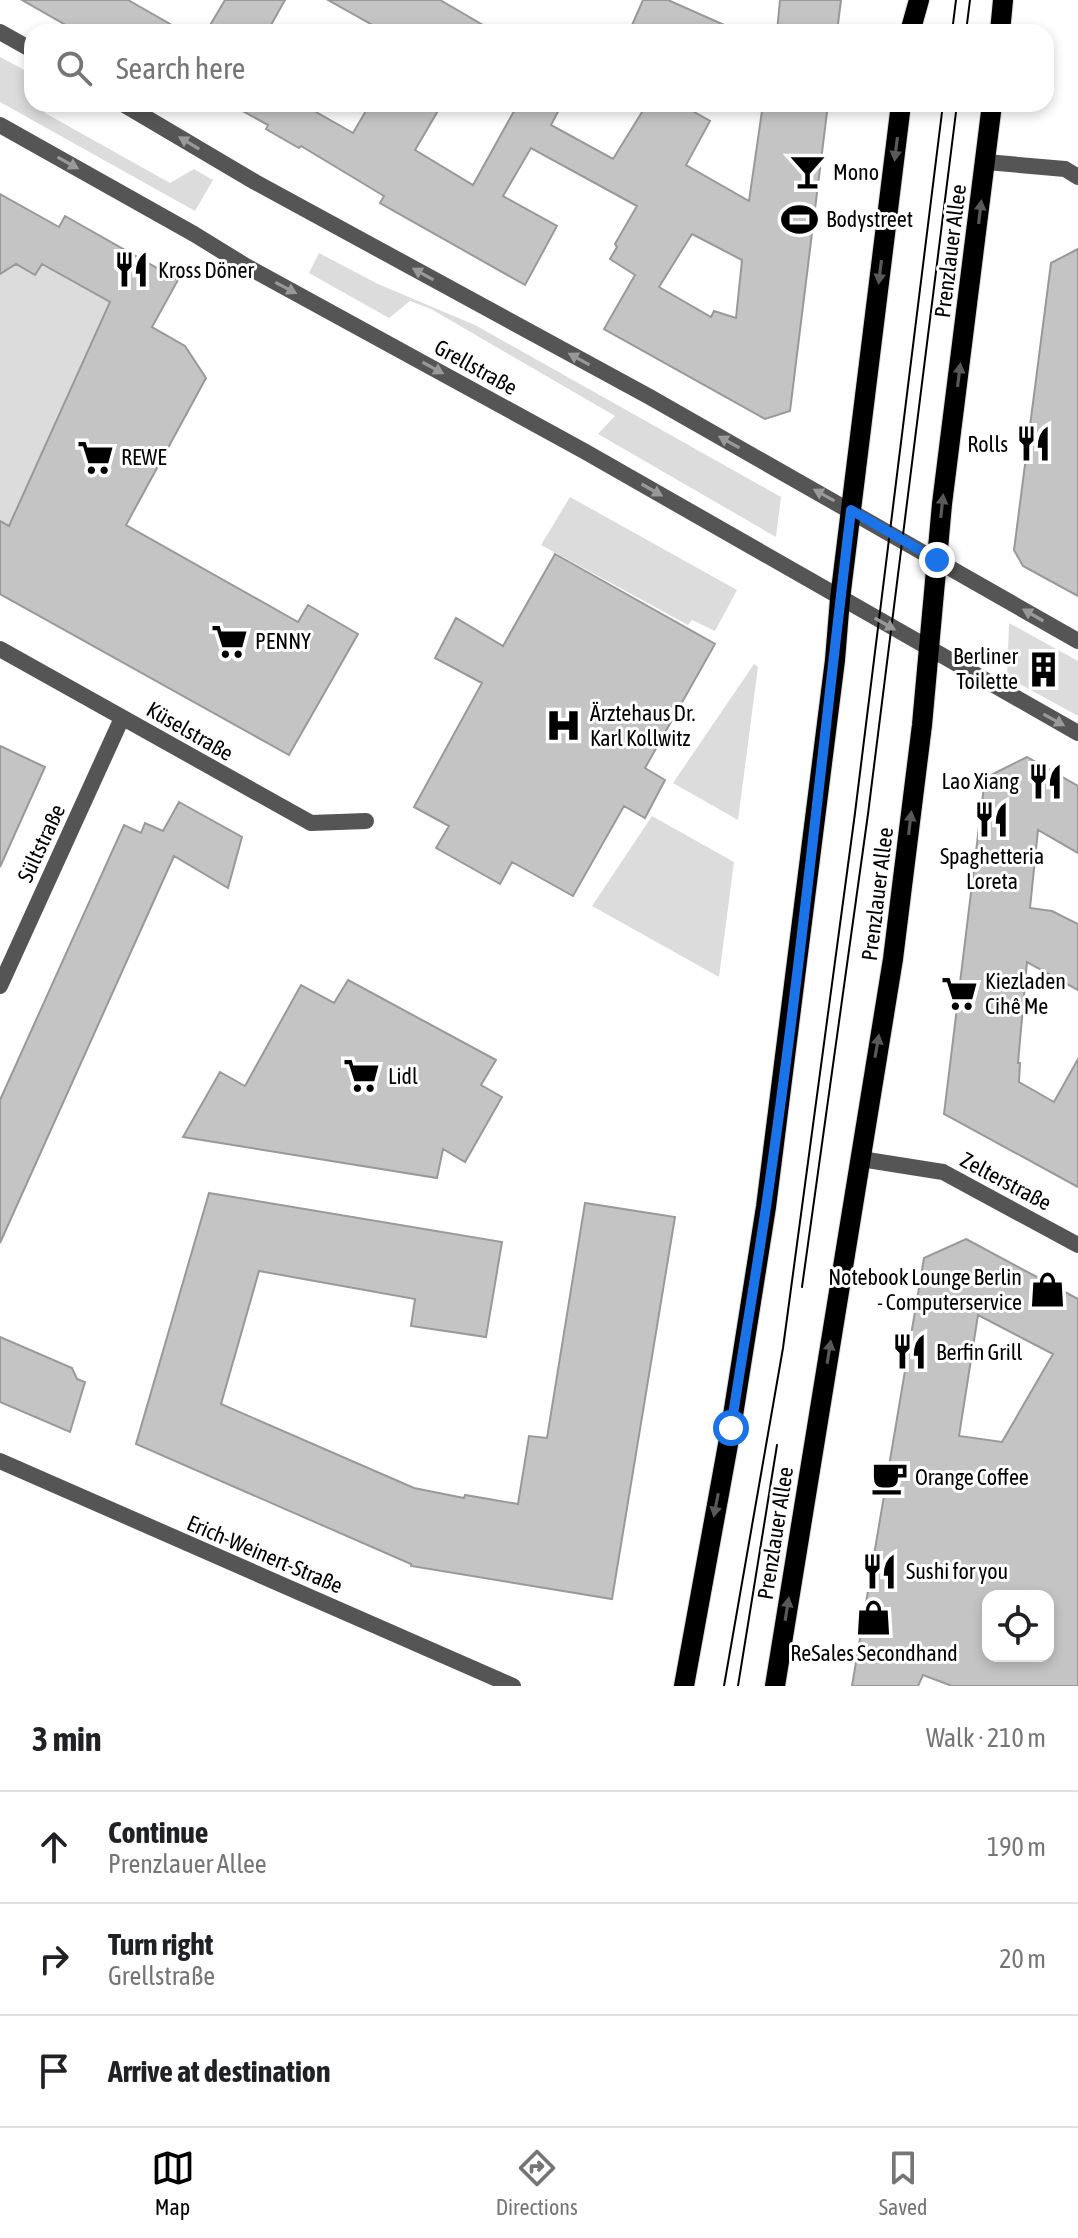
<!DOCTYPE html>
<html lang="en">
<head>
<meta charset="utf-8">
<style>
  :root { --surface:#fff; --page:#f6f6f6; --text:#202124; --muted:#757577; --line:#e0e0e0; --accent:#000 }
  body { margin:0; font-family:"Asap Condensed",sans-serif; background:var(--page); color:var(--text) }
  .controls { position:absolute; right:24px; bottom:24px; display:grid; overflow:hidden; border-radius:16px; box-shadow:0 4px 12px #0003 }
  .controls button { width:72px; height:72px; display:grid; place-items:center; padding:0; border:0; border-bottom:2px solid var(--line); background:var(--surface); color:var(--text); font:40px sans-serif }
  .stop { position:absolute; width:24px; height:24px; margin:-18px; border:6px solid #1a73e8; border-radius:50%; background:#fff }
  .stop.end { background:#1a73e8; border-color:#fff; box-shadow:0 2px 8px #0008 }
  .list { margin:0; padding:0; list-style:none }
  h2 { display:flex; justify-content:space-between; align-items:center; height:104px; margin:0; padding:0 32px; font-size:34px }
  h2 small { font-size:26px; font-weight:400; color:var(--muted) }
  .list li { display:grid; grid-template-columns:52px 1fr auto; gap:24px; align-items:center; box-sizing:border-box; height:112px; padding:0 32px; border-top:2px solid var(--line) }
  .list b { display:block; font-size:30px; white-space:nowrap }
  .list p { margin:0; font-size:26px; white-space:nowrap; color:var(--muted) }
  .list em { font-size:26px; font-style:normal; color:var(--muted) }
  .icon { flex:none; width:44px; height:44px; fill:none; stroke:currentColor; stroke-width:2; stroke-linecap:round; stroke-linejoin:round }
  .map { position:relative; flex:none; width:1078px; height:1686px; overflow:hidden }
  .search { position:absolute; background:var(--surface); box-shadow:0 4px 12px #0003; left:24px; right:24px; top:24px; height:88px; display:flex; align-items:center; gap:20px; box-sizing:border-box; padding:0 28px; border-radius:24px; color:var(--muted); font-size:30px }
  .sheet { height:440px; background:var(--surface) }
  nav { display:flex; justify-content:space-around; align-items:center; box-sizing:border-box; height:112px; border-top:2px solid var(--line); background:var(--surface); font-size:22px; color:var(--muted) }
  nav a { display:grid; justify-items:center; gap:4px }
  nav .on { color:var(--accent) }
  .map>svg:first-child { display:block }
  .green { fill:#dcdcdc }
  .building { fill:#c4c4c4; stroke:#999; stroke-width:2; fill-rule:evenodd }
  .lines { fill:none; stroke-linecap:round; stroke-linejoin:round }
  .primary-casing { stroke:#dbdbdb; stroke-width:22 }
  .minor { stroke:#555; stroke-width:16 }
  .tertiary { stroke:#555; stroke-width:16 }
  .primary { stroke:#000; stroke-width:20 }
  .tram { stroke:#000; stroke-width:2 }
  .oneway { fill:#999 }
  .oneway2 { fill:#595959 }
  .route { stroke:#1a73e8; stroke-width:10 }
  .labels { text-anchor:middle; stroke-width:6; stroke-linejoin:round; paint-order:stroke }
  .poi-label { font-size:22px; fill:#000; stroke:#fff; text-anchor:start }
  .street-label { font-size:22px; fill:#000; stroke:#fff }
</style>
</head>
<body>
<div class="map">
<svg width="1078" height="1686" viewBox="0 0 1078 1686">
  <rect width="100%" height="100%" fill="#fff"/>
  <path class="green" d="M0 57 32 74V104H43L45 113 170 183 194 169 213 180 195 211 0 102Z
    M319 253 378 284 475 325 781 497 776 537 598 434 615 416 431 309 410 301 389 318 309 273Z
    M0 255 35 275 42 264 111 302 9 526 0 521Z
    M570 497 737 590 715 631 692 620 688 625 541 545Z
    M1009 623 1078 661V716L1007 677Z
    M754 664 758 667 738 820 673 783Z
    M652 816 734 862 719 977 592 906Z"/>
  <path class="building" d="M22 0H128L184 32H78Z
    M225 0H285L267 32H206Z
    M328 0H440L495 32H385Z
    M643 0H668L740 32H629Z
    M780 0H841L837 32H777Z
    M230 104H302L353 133 370 104H442L415 150 473 185 518 104H562L551 125 613 159 647 104H680L710 121 686 165 749 201 763 104H828L790 411 765 419 604 329 635 275 610 259 617 247 615 244 637 206 531 148 503 196 557 226 525 285 380 203 384 196 301 146 299 148 266 129 268 125ZM692 234 742 260 736 318 714 311 711 317 659 287Z
    M0 194 59 227 65 216 178 280 152 327 185 346 206 378 126 525 298 622 308 605 358 634 289 755 0 594V521L9 526 110 302 42 264 35 275 16 264 0 274Z
    M1078 249V596L1023 566 1014 550 1051 263Z
    M555 554 715 644 645 768 665 780 645 818 624 806 573 896 512 862 500 884 436 848 449 826 414 807 482 683 435 658 456 618 503 646Z
    M0 746 45 767 0 867Z
    M1027 757 1078 786V853L1038 830 1030 908 1052 911 1078 924V990L1027 962 1018 1063H1020L1019 1082 1054 1102 1078 1059V1187L944 1114 985 778Z
    M179 802 242 837 228 888 174 856 0 1243V1100L124 825 141 833 145 823 163 831Z
    M348 980 496 1060 481 1085 502 1097 465 1162 443 1149 437 1178 183 1137 220 1072 245 1086 301 985 334 1003Z
    M209 1193 502 1242 486 1337 411 1326 415 1299 259 1271 221 1404 414 1488 464 1498 465 1495 518 1504 529 1436 547 1438 585 1203 675 1217 612 1599 411 1566V1564L136 1444Z
    M966 1239 1078 1299V1686H952L923 1675 918 1686H852L924 1258ZM978 1315 1053 1354 1002 1442 959 1436ZM988 1596H1048V1656H988Z
    M0 1337 72 1368 77 1379 85 1382 70 1432 0 1402Z"/>
  <g class="lines">
    <defs>
      <path id="primary" d="M910 32 919 0
        M1000 32 1003 0
        M684 1686 731 1428 766 1207 835 660 840 599 901 104
        M775 1686 893 959 922 725 942 504 992 104"/>
    </defs>
    <use href="#primary" class="primary-casing"/>
    <path class="minor" d="M986 162 1065 169 1078 177
      M0 649 311 823 366 821
      M0 986 122 718
      M861 1159 943 1172 1078 1245
      M0 1461 513 1686"/>
    <path class="tertiary" d="M0 32 32 50
      M123 104 255 182 648 396 1078 641
      M0 125 194 234 246 266 584 451 1078 733"/>
    <use href="#primary" class="primary"/>
    <path class="tram" d="M952 32 956 0
      M966 32 970 0
      M802 1287 868 814 957 104
      M724 1686 783 1348 855 813 943 104
      M738 1686 777 1445"/>
  </g>
  <defs><path id="oneway-solid" d="M-6-.8H1V-3.2L6.5 0L1 3.2V.8H-6Z" transform="scale(2)"/></defs>
  <g class="oneway">
    <use href="#oneway-solid" transform="translate(189 143) rotate(-149)"/>
    <use href="#oneway-solid" transform="translate(68 163) rotate(29)"/>
    <use href="#oneway-solid" transform="translate(423 274) rotate(-151)"/>
    <use href="#oneway-solid" transform="translate(286 288) rotate(28)"/>
    <use href="#oneway-solid" transform="translate(579 359) rotate(-151)"/>
    <use href="#oneway-solid" transform="translate(433 368) rotate(29)"/>
    <use href="#oneway-solid" transform="translate(729 442) rotate(-151)"/>
    <use href="#oneway-solid" transform="translate(652 490) rotate(30)"/>
    <use href="#oneway-solid" transform="translate(824 495) rotate(-151)"/>
    <use href="#oneway-solid" transform="translate(1033 615) rotate(-150)"/>
    <use href="#oneway-solid" transform="translate(885 624) rotate(30)"/>
    <use href="#oneway-solid" transform="translate(1054 720) rotate(29)"/>
  </g>
  <g class="oneway2">
    <use href="#oneway-solid" transform="translate(896 149) rotate(97)"/>
    <use href="#oneway-solid" transform="translate(980 212) rotate(-83)"/>
    <use href="#oneway-solid" transform="translate(880 272) rotate(97)"/>
    <use href="#oneway-solid" transform="translate(959 375) rotate(-83)"/>
    <use href="#oneway-solid" transform="translate(942 506) rotate(-84)"/>
    <use href="#oneway-solid" transform="translate(910 823) rotate(-83)"/>
    <use href="#oneway-solid" transform="translate(877 1046) rotate(-80)"/>
    <use href="#oneway-solid" transform="translate(829 1352) rotate(-81)"/>
    <use href="#oneway-solid" transform="translate(716 1505) rotate(101)"/>
    <use href="#oneway-solid" transform="translate(787 1609) rotate(-81)"/>
  </g>
  <g class="lines">
    <path class="route" d="M731 1428C742 1355 755 1281 766 1207 800 976 823 743 851 510L937 560"/>
  </g>
  <defs>
    <symbol id="bar-bare" viewBox="-9 -9 18 18"><path d="M-6-5H6L.8 .8V4.5H3.5V6h-7V4.5H-.8V.8Z" fill="#000" stroke="#fff" stroke-width="2.5" paint-order="stroke"/></symbol>
    <symbol id="stadium-bare" viewBox="-9 -9 18 18"><path d="M0-5a6.5 5 0 1 0 0 10a6.5 5 0 1 0 0-10ZM-3.5-1.8h7v3.6h-7Z" fill="#000" stroke="#fff" stroke-width="2.5" paint-order="stroke"/></symbol>
    <symbol id="restaurant-bare" viewBox="-9 -9 18 18"><path d="M-5-6h1v4h1v-4h1v4h1v-4h1v5L-1.5 .5V6h-2V.5L-5-1ZM5-6V6H3V1.5H1.5Q1.5-4 5-6Z" fill="#000" stroke="#fff" stroke-width="2.5" paint-order="stroke"/></symbol>
    <symbol id="supermarket-bare" viewBox="-9 -9 18 18"><path d="M-6-5.5h2.5l.6 2H6L4.5 2H-2.5L-4.4-4H-6ZM-1.5 3.2a1.3 1.3 0 1 0 .1 0ZM3 3.2a1.3 1.3 0 1 0 .1 0Z" fill="#000" stroke="#fff" stroke-width="2.5" paint-order="stroke"/></symbol>
    <symbol id="building-bare" viewBox="-9 -9 18 18"><path d="M-4-6H4V6H1V3H-1V6H-4ZM-2.5-4.3h1.7v1.8h-1.7ZM.8-4.3h1.7v1.8H.8ZM-2.5-1h1.7V.8h-1.7ZM.8-1h1.7V.8H.8Z" fill="#000" stroke="#fff" stroke-width="2.5" paint-order="stroke"/></symbol>
    <symbol id="hospital-bare" viewBox="-9 -9 18 18"><path d="M-5-5h3v3.5h4V-5h3V5h-3V1.5h-4V5h-3Z" fill="#000" stroke="#fff" stroke-width="2.5" paint-order="stroke"/></symbol>
    <symbol id="shop-bare" viewBox="-9 -9 18 18"><path d="M-5-2.5h2.3a2.7 3.5 0 0 1 5.4 0H5L5.5 6h-11ZM-1.5-2.5h3a1.5 2.3 0 0 0-3 0Z" fill="#000" stroke="#fff" stroke-width="2.5" paint-order="stroke"/></symbol>
    <symbol id="cafe-bare" viewBox="-9 -9 18 18"><path d="M-5.5-4.5H6V0H3Q3 3.5 0 3.5H-2.5Q-5.5 3.5-5.5 0ZM3-3.2v2h1.7v-2ZM-6 4.5H4V6H-6Z" fill="#000" stroke="#fff" stroke-width="2.5" paint-order="stroke"/></symbol>
  </defs>
  <g fill-rule="evenodd">
    <use href="#bar-bare" x="782" y="146" width="51" height="51"/>
    <use href="#stadium-bare" x="774" y="194" width="51" height="51"/>
    <use href="#restaurant-bare" x="106" y="244" width="51" height="51"/>
    <use href="#restaurant-bare" x="1008" y="418" width="51" height="51"/>
    <use href="#supermarket-bare" x="70" y="432" width="51" height="51"/>
    <use href="#supermarket-bare" x="204" y="616" width="51" height="51"/>
    <use href="#building-bare" x="1018" y="644" width="51" height="51"/>
    <use href="#hospital-bare" x="538" y="700" width="51" height="51"/>
    <use href="#restaurant-bare" x="1020" y="756" width="51" height="51"/>
    <use href="#restaurant-bare" x="966" y="794" width="51" height="51"/>
    <use href="#supermarket-bare" x="934" y="968" width="51" height="51"/>
    <use href="#supermarket-bare" x="336" y="1050" width="51" height="51"/>
    <use href="#shop-bare" x="1022" y="1264" width="51" height="51"/>
    <use href="#restaurant-bare" x="884" y="1326" width="51" height="51"/>
    <use href="#cafe-bare" x="864" y="1452" width="51" height="51"/>
    <use href="#restaurant-bare" x="854" y="1546" width="51" height="51"/>
    <use href="#shop-bare" x="848" y="1592" width="51" height="51"/>
  </g>
  <g class="labels">
    <g class="poi-label">
      <text x="833" y="180">Mono</text>
      <text x="826" y="227">Bodystreet</text>
      <text x="158" y="278">Kross Döner</text>
      <text x="1008" y="452" text-anchor="end">Rolls</text>
      <text x="121" y="465">REWE</text>
      <text x="255" y="649">PENNY</text>
      <text x="1018" y="664" text-anchor="end">Berliner<tspan x="1018" dy="25">Toilette</tspan></text>
      <text x="590" y="721">Ärztehaus Dr.<tspan x="590" dy="25">Karl Kollwitz</tspan></text>
      <text x="1019" y="789" text-anchor="end">Lao Xiang</text>
      <text x="992" y="864" text-anchor="middle">Spaghetteria<tspan x="992" dy="25">Loreta</tspan></text>
      <text x="985" y="989">Kiezladen<tspan x="985" dy="25">Cihê Me</tspan></text>
      <text x="388" y="1084">Lidl</text>
      <text x="1022" y="1285" text-anchor="end">Notebook Lounge Berlin<tspan x="1022" dy="25">- Computerservice</tspan></text>
      <text x="936" y="1360">Berfin Grill</text>
      <text x="915" y="1485">Orange Coffee</text>
      <text x="906" y="1579">Sushi for you</text>
      <text x="874" y="1661" text-anchor="middle">ReSales Secondhand</text>
    </g>
    <g class="street-label">
      <text transform="translate(950 251) rotate(-83)" y="8">Prenzlauer Allee</text>
      <text transform="translate(476 367) rotate(29)" y="8">Grellstraße</text>
      <text transform="translate(190 731) rotate(30)" y="8">Küselstraße</text>
      <text transform="translate(41 843) rotate(-65)" y="8">Sültstraße</text>
      <text transform="translate(877 894) rotate(-83)" y="8">Prenzlauer Allee</text>
      <text transform="translate(1006 1181) rotate(28)" y="8">Zelterstraße</text>
      <text transform="translate(775 1533) rotate(-81)" y="8">Prenzlauer Allee</text>
      <text transform="translate(265 1554) rotate(23)" y="8">Erich-Weinert-Straße</text>
    </g>
  </g>
</svg>
<div class="controls">
<button><svg class="icon" aria-label="locate" viewBox="0 0 24 24"><circle cx="12" cy="12" r="6"/><path d="M12 2v4M12 18v4M2 12h4M18 12h4"/></svg></button>
</div>
<div class="stop" style="left:731px;top:1428px"></div>
<div class="stop end" style="left:937px;top:560px"></div>
<div class="search"><svg class="icon" aria-label="search" viewBox="0 0 24 24"><circle cx="10" cy="10" r="6"/><path d="M15 15l6 6"/></svg>Search here</div>
</div>
<section class="sheet">
<h2>3 min<small>Walk · 210 m</small></h2>
<ul class="list">
<li><svg class="icon" aria-label="ahead" viewBox="0 0 24 24"><path d="M12 20V5M6 11l6-6 6 6"/></svg><div><b>Continue</b><p>Prenzlauer Allee</p></div><em>190 m</em></li>
<li><svg class="icon" aria-label="right" viewBox="0 0 24 24"><path d="M7 20v-9h11M14 6l5 5-5 5"/></svg><div><b>Turn right</b><p>Grellstraße</p></div><em>20 m</em></li>
<li><svg class="icon" aria-label="arrive" viewBox="0 0 24 24"><path d="M6 21V4h12l-3 4 3 4H6"/></svg><div><b>Arrive at destination</b></div></li>
</ul>
</section>
<nav>
<a class="on"><svg class="icon" aria-label="map" viewBox="0 0 24 24"><path d="M3 6l6-2 6 2 6-2v14l-6 2-6-2-6 2zM9 4v14M15 6v14"/></svg>Map</a>
<a><svg class="icon" aria-label="directions" viewBox="0 0 24 24"><path d="M12 3l9 9-9 9-9-9zM9 14v-3h6M13 9l2 2-2 2"/></svg>Directions</a>
<a><svg class="icon" aria-label="saved" viewBox="0 0 24 24"><path d="M7 4h10v16l-5-4-5 4z"/></svg>Saved</a>
</nav>
</body>
</html>
